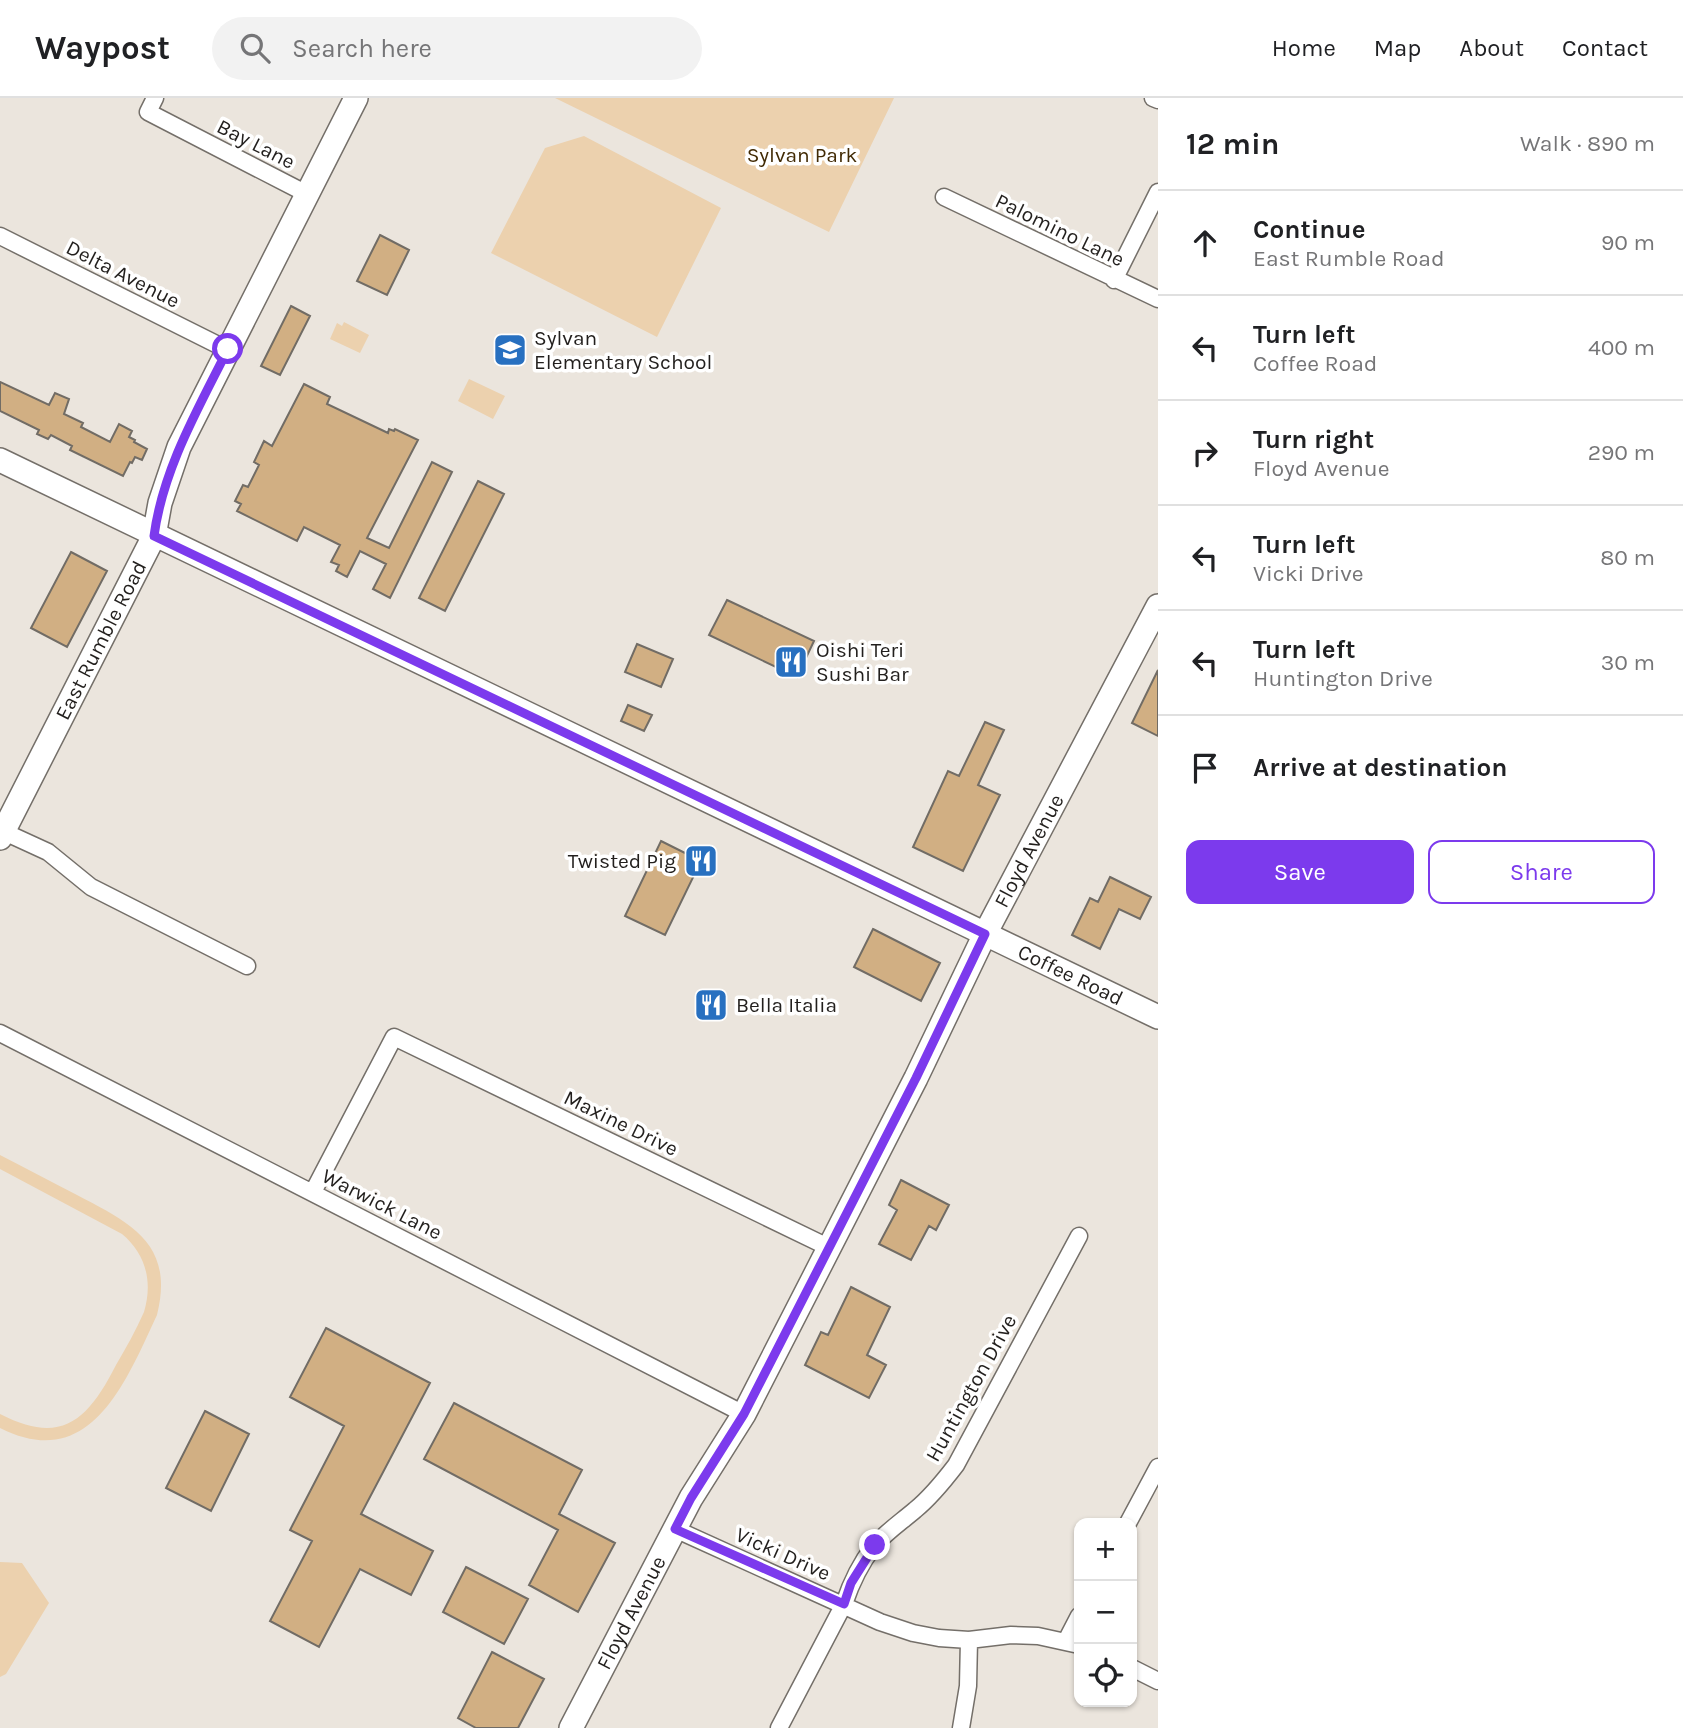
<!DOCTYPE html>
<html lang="en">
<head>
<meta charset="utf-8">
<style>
  :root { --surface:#fff; --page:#f2f2f2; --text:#202124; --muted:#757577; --line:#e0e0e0; --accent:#7c3aed }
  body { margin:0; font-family:Karla,sans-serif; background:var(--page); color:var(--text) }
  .controls { position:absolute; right:21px; bottom:21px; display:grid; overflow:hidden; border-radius:14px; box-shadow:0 2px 5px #0004 }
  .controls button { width:63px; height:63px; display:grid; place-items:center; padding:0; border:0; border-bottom:2px solid var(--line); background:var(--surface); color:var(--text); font:35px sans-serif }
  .stop { position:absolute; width:21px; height:21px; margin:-16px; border:5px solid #7c3aed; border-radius:50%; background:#fff }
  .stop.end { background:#7c3aed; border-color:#fff; box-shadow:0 2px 7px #0008 }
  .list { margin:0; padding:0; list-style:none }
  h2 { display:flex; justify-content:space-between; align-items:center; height:91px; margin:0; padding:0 28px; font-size:30px }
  h2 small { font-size:23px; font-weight:400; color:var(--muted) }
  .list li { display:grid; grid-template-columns:46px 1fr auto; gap:21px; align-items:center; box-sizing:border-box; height:105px; padding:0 28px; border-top:2px solid var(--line) }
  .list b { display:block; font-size:26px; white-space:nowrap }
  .list p { margin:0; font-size:23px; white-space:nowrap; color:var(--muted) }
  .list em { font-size:23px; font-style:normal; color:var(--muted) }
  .actions { display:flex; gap:14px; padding:21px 28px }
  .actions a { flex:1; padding:16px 0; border:2px solid var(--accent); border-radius:14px; text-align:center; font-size:24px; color:var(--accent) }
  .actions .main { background:var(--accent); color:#fff }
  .icon { flex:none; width:38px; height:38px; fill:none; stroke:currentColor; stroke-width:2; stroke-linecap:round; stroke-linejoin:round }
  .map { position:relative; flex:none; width:1158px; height:1630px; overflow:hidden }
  header { display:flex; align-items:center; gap:42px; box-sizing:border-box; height:98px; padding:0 35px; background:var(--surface); border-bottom:2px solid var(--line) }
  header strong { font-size:33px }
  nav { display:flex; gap:38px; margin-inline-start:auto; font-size:24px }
  .search { width:490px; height:63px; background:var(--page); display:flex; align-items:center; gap:18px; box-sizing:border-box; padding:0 24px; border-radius:38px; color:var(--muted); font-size:26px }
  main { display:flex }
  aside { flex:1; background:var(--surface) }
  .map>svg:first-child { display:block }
  .green { fill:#ecd1ae }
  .building { fill:#d1af83; stroke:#716c65; stroke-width:2 }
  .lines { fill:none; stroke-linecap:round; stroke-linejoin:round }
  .street-casing { stroke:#746f69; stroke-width:19 }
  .secondary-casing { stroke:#746f69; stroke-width:26 }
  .street { stroke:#fff; stroke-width:16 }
  .secondary { stroke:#fff; stroke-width:23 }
  .route { stroke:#7c3aed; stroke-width:9 }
  .labels { text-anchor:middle; stroke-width:7; stroke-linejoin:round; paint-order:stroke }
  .street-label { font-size:21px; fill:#221f1d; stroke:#fff }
  .park-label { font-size:21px; fill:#412a04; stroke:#fff }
  .poi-label { font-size:21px; fill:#221f1d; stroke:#fff; text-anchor:start }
</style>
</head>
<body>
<header>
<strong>Waypost</strong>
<div class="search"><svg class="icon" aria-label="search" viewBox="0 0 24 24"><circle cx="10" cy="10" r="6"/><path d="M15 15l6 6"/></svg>Search here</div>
<nav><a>Home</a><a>Map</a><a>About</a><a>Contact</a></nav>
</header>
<main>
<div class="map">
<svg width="1158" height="1630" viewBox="0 0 1158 1630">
  <rect width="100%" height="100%" fill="#ebe5dd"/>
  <path class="green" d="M555 0H894L829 134Z
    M584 38 721 110 657 239 491 155 545 50Z
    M344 224 369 237 360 255 330 241 337 225 342 228Z
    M469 281 505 298 493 321 458 303Z
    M0 1057C26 1070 51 1084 77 1097 130 1125 175 1145 157 1217 126 1283 91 1376 0 1330V1316C62 1348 88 1322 116 1267 126 1250 136 1232 144 1214 153 1184 146 1156 122 1136L0 1071Z
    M0 1464 22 1465 49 1505 6 1576 0 1579Z"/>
  <path class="building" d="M380 137 409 152 387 197 357 183Z
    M291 208 310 218 280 277 261 268Z
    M0 284 49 307 55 295 69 301 64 316 83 325 81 329 110 344 119 326 132 333 129 339 135 342 134 344 147 351 142 362 135 359 132 365 130 364 123 378 70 352 72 348 51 337 48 341 37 336 39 332 0 313Z
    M304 286 330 299 327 306 388 335 389 331 394 333 395 331 418 342 367 440 389 450 432 364 452 374 390 500 373 491 386 466 360 453 347 479 336 473 339 467 331 464 340 447 304 429 297 443 237 413 241 406 235 403 243 387 248 389 259 367 254 364 264 343 272 348Z
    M478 383 504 396 445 513 419 500Z
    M71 454 107 473 67 549 31 530Z
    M727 502 814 543 797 579 709 537Z
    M637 546 673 561 661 589 625 574Z
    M1158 572V638L1132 625Z
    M628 607 652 617 644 633 621 623Z
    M985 624 1004 632 978 687 1000 697 963 773 913 749 948 673 959 678Z
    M661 743 701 763 665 837 625 818Z
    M1110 779 1151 799 1140 821 1119 811 1100 851 1072 837 1090 800 1098 804Z
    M873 831 940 865 921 903 854 869Z
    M901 1082 949 1107 936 1132 929 1128 911 1162 879 1146 897 1112 889 1107Z
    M851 1189 890 1209 867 1257 886 1267 869 1300 805 1267 821 1234 828 1237Z
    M326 1230 430 1285 361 1416 433 1453 411 1497 360 1471 319 1549 270 1523 312 1443 290 1432 344 1328 290 1299Z
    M454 1305 582 1372 559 1416 615 1445 578 1514 529 1487 558 1432 424 1361Z
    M205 1313 249 1336 211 1413 166 1390Z
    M466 1469 528 1501 504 1546 443 1514Z
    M492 1554 544 1581 518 1630H476L458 1620Z"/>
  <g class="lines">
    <defs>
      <path id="street" d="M155 0 148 14 307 96
        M1153 0 1158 2
        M944 99 1158 201
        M0 138 228 252
        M1114 182 1158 94
        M0 732 48 754 91 789 247 868
        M0 935 744 1316
        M313 1094 394 939 830 1150
        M1128 1425 1158 1369
        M675 1431 880 1524 913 1535 939 1540 969 1542 1011 1537 1038 1538 1079 1547
        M1066 1543 1079 1518
        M1132 1570 1158 1583
        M779 1630 844 1506C851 1485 860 1466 874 1448 886 1434 901 1424 915 1412 931 1399 943 1384 956 1367L1079 1138
        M961 1630 968 1588 969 1542"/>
      <g id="secondary">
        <path id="s1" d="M0 362 1158 919"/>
        <path id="s2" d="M0 740 154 438 160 405 179 349 356 0"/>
        <path id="s3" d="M571 1630 691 1400 744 1316 916 980 985 836 1158 508"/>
      </g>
    </defs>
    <use href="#street" class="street-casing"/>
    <use href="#secondary" class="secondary-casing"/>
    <use href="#street" class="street"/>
    <use href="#secondary" class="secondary"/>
  </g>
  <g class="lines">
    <path class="route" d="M228 251C198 311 163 371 154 438L985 836 916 980 744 1316 691 1400 675 1431 844 1506 851 1485 875 1447"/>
  </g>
  <defs>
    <symbol id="school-square" viewBox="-11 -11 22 22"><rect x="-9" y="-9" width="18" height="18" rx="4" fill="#2870c0" stroke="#fff"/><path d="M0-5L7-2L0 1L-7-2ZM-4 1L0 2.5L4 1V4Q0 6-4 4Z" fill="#fff"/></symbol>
    <symbol id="restaurant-square" viewBox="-11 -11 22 22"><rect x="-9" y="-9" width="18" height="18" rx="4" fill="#2870c0" stroke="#fff"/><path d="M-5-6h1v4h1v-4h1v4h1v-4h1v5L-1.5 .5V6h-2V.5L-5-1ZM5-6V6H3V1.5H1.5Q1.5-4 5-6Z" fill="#fff"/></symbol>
  </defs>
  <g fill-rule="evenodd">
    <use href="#school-square" x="491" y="233" width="38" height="38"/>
    <use href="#restaurant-square" x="772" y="545" width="38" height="38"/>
    <use href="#restaurant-square" x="682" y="744" width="38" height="38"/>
    <use href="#restaurant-square" x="692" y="888" width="38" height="38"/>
  </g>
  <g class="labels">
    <g class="street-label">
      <text transform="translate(256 46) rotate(27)" y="7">Bay Lane</text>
      <text transform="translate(1060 132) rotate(26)" y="7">Palomino Lane</text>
      <text transform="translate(123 176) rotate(27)" y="7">Delta Avenue</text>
      <text dy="7" stroke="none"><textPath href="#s2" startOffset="222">East Rumble Road</textPath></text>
      <text dy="7" stroke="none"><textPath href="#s3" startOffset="990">Floyd Avenue</textPath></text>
      <text dy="7" stroke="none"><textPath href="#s1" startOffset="1188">Coffee Road</textPath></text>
      <text transform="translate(621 1025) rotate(26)" y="7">Maxine Drive</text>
      <text transform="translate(382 1106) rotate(27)" y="7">Warwick Lane</text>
      <text transform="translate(971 1290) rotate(-61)" y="7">Huntington Drive</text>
      <text transform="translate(783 1456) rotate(24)" y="7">Vicki Drive</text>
      <text dy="7" stroke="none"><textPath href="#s3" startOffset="130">Floyd Avenue</textPath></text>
    </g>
    <g class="park-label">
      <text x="802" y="64">Sylvan Park</text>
    </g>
    <g class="poi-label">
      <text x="534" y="247">Sylvan<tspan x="534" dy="24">Elementary School</tspan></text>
      <text x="816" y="559">Oishi Teri<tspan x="816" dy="24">Sushi Bar</tspan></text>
      <text x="676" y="770" text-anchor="end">Twisted Pig</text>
      <text x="736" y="914">Bella Italia</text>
    </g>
  </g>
</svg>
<div class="controls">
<button>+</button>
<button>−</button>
<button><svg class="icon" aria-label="locate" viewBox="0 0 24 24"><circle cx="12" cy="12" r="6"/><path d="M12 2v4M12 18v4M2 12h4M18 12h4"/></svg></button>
</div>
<div class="stop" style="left:228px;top:251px"></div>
<div class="stop end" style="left:875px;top:1447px"></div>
</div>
<aside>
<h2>12 min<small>Walk · 890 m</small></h2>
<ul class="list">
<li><svg class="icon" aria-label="ahead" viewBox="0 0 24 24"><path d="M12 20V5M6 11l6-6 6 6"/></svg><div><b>Continue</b><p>East Rumble Road</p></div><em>90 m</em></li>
<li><svg class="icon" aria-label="left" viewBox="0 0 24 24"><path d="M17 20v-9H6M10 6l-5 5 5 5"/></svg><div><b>Turn left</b><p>Coffee Road</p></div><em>400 m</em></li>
<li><svg class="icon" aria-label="right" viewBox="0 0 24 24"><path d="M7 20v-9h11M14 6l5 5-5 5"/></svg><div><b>Turn right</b><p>Floyd Avenue</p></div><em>290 m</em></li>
<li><svg class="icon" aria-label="left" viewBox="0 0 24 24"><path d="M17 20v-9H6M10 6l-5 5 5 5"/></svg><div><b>Turn left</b><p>Vicki Drive</p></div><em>80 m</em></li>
<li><svg class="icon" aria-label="left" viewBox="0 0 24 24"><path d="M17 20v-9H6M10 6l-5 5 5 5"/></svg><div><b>Turn left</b><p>Huntington Drive</p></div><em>30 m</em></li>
<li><svg class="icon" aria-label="arrive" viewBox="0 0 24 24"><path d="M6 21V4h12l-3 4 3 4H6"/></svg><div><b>Arrive at destination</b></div></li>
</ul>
<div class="actions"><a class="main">Save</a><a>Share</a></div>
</aside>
</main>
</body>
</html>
